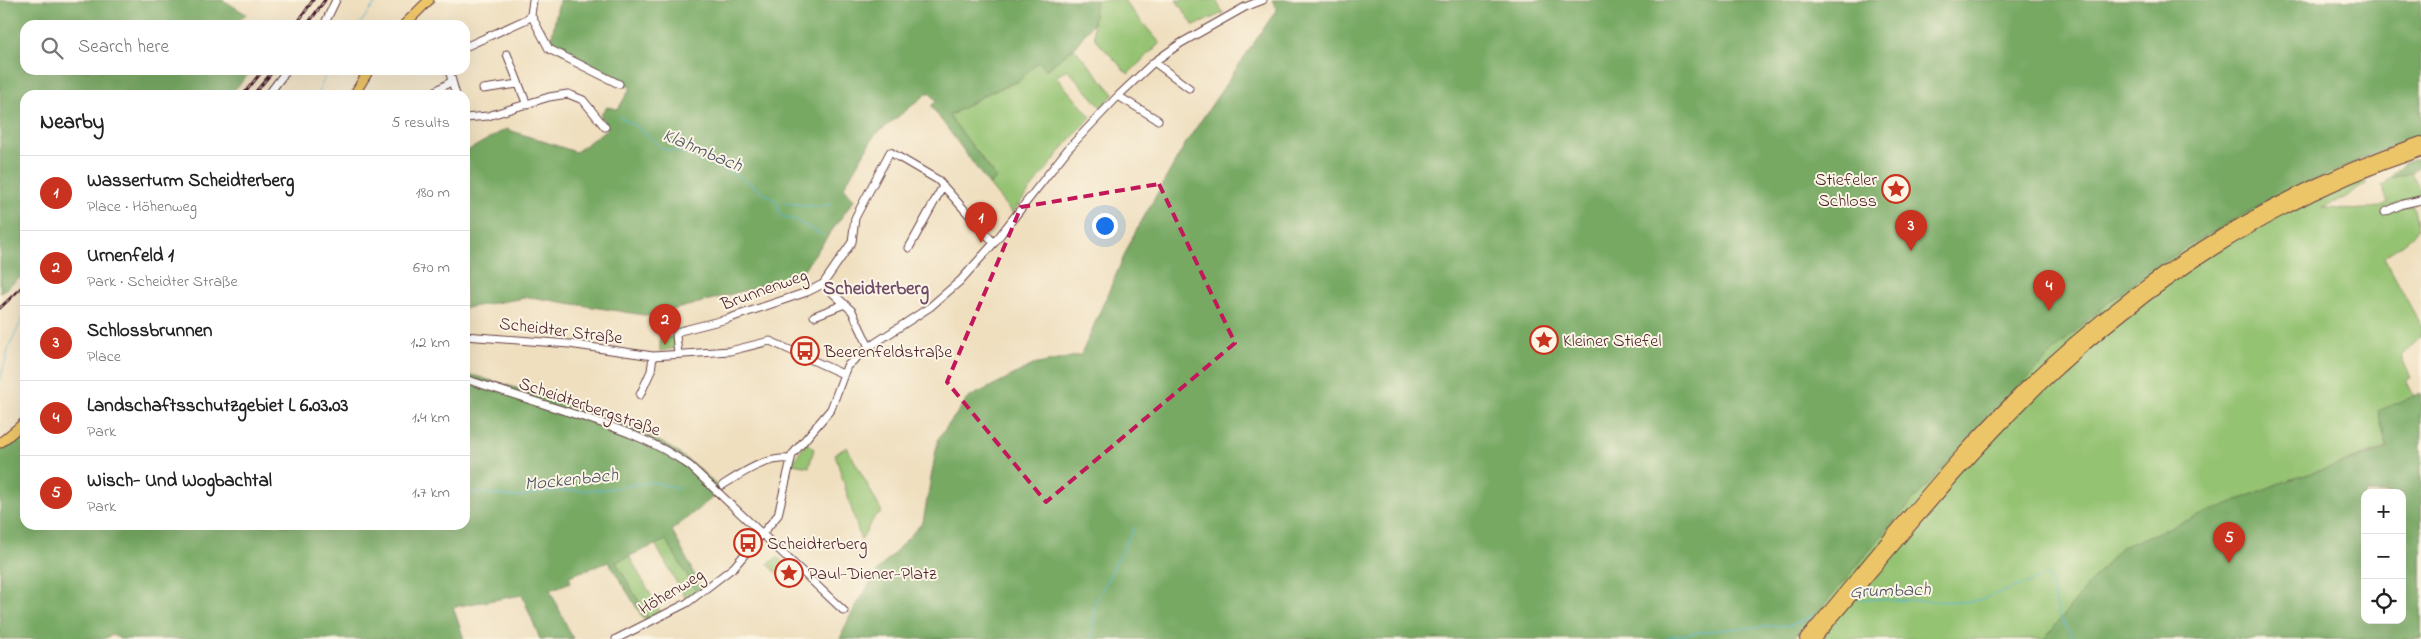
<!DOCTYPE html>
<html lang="en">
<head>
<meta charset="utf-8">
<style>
  :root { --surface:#fff; --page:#f2f2f2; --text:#222; --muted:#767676; --line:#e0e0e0; --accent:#c8321e }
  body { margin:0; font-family:"Indie Flower",sans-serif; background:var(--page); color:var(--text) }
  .controls { position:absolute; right:15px; bottom:15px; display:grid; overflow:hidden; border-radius:10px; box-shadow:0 5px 20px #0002 }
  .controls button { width:45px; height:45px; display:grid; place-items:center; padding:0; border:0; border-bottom:1px solid var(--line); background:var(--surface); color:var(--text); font:25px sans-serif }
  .you { position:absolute; left:1104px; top:225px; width:18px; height:18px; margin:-12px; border:4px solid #fff; border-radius:50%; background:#1a73e8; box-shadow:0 0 0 8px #1a73e833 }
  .badge { display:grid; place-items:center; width:32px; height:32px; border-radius:50%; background:var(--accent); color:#fff; font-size:16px; font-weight:700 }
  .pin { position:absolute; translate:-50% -41px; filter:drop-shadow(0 1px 2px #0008) }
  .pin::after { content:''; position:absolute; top:26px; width:18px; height:15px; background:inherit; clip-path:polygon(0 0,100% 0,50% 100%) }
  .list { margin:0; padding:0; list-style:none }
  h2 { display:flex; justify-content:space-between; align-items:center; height:65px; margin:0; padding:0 20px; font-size:21px }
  h2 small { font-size:16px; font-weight:400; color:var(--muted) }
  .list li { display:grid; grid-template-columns:32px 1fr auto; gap:15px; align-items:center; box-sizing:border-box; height:75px; padding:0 20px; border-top:1px solid var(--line) }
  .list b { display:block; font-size:19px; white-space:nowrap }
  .list p { margin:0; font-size:16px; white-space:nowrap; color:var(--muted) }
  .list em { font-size:16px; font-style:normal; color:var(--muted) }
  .icon { flex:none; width:28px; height:28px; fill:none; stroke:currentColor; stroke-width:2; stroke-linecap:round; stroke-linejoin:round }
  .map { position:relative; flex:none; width:2421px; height:639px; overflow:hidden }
  .search { position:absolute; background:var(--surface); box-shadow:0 5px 20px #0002; left:20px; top:20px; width:450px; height:55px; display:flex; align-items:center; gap:12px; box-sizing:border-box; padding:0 18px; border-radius:15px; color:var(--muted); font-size:19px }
  .panel { position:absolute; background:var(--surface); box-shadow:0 5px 20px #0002; left:20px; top:90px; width:450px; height:440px; border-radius:15px }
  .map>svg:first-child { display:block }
  .green { fill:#94c372; stroke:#6f714e; fill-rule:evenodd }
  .forest { fill:#77a964; stroke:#606448; fill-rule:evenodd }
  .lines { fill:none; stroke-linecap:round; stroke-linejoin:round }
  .stream { stroke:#51b3cf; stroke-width:1 }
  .minor-casing { stroke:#633c41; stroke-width:9 }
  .major-casing { stroke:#633c41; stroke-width:11 }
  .highway-casing { stroke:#633c41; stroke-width:12 }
  .minor { stroke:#fff; stroke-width:7 }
  .major { stroke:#edc569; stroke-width:9 }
  .highway { stroke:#edc569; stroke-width:10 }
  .rail-casing { stroke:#4a1f2b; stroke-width:3 }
  .rail { stroke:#fcf5e5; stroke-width:1; stroke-dasharray:4; stroke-linecap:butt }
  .marked { fill:none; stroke:#c2185b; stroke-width:4; stroke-dasharray:10 6; stroke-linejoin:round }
  .labels { text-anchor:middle; stroke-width:4; stroke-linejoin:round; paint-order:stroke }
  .poi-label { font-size:18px; fill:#4a1f2b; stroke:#fcf5e5; text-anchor:start }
  .street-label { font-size:18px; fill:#4a1f2b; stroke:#fcf5e5 }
  .water-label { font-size:19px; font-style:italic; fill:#4c5364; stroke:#fcf5e5 }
  .neighbourhood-label { font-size:19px; font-weight:bold; fill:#6f4c69; stroke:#fcf5e5 }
</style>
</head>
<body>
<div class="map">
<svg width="2421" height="639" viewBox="0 0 2421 639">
  <rect width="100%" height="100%" fill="#fcf5e5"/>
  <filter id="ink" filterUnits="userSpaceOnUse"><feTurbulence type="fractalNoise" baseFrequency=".02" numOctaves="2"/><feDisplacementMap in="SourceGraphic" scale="10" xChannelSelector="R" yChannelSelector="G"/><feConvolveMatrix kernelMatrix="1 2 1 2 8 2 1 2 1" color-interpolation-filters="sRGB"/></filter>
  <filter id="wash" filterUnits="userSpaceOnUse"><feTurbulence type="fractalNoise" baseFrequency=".0096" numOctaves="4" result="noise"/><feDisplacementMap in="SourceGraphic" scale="20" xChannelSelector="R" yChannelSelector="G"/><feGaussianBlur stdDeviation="1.12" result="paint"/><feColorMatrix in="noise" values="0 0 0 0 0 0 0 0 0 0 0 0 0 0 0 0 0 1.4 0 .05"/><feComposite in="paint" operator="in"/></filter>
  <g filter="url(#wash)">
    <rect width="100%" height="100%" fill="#efdfbf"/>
    <path class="green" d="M1096 0H1126L1124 1 1160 43 1128 74 1095 39 1093 23Z
      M1176 0H1216L1223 13 1194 26Z
      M2421 0 2356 160 2366 184 2344 198 2322 207C2343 210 2369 212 2388 203L2382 186 2389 179 2412 172 2421 194 2391 206 2413 205 2418 228C2415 237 2393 250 2384 257L2421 326V337L2401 356 2411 378 2406 380 2421 410 2383 430 2386 448 2344 462 2347 469 2421 451V639H1821L1798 629 1587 81ZM2365 493H2402V620H2365Z
      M1074 48 1114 94 1101 107 1067 69 1056 77 1091 117 1067 143 1012 213 989 185 997 178 949 116 986 94 1019 81 1039 61 1046 70Z
      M660 337H675V348L660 351Z
      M806 442 814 449 809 467 792 464Z
      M847 447 882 512 875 516 861 540 835 454Z
      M667 539 698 594 687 601 655 544Z
      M629 556 662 615 650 621 616 562Z
      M777 557 794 572 790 587 768 564Z"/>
    <path class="forest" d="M0 0H223L246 14 238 22 240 25H25V70H252L230 95H25V274L0 293Z
      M559 0H1096L1093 23 1074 48 1045 70 1039 61 1019 81 986 94 949 116 997 178 989 185 931 106 937 101 929 92 874 136 844 187 854 200 799 276 650 316 530 297 465 308V152L506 129 576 152 608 128 600 115 607 107 618 109 631 87 550 46Z
      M1272 0H2421V136C2294 183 2167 244 2067 339 2003 401 1943 467 1884 533 1854 568 1825 606 1793 639H840L849 618 878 570 923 522 938 439 968 398 1033 365 1081 355 1132 238 1187 141 1277 9Z
      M2421 158V165L2412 172 2389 179 2404 163Z
      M465 373 639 424 634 429C669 443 696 465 722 490L672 530 702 590 698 594 666 540 616 562 650 621 646 623 609 562 569 576 571 582 550 590 573 639H540L522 595 453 607 464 639H120L113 635 103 639H0V450L25 428V525H465Z
      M2421 393V639H2044L2119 548 2280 483 2387 449 2378 411ZM2365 493H2402V620H2365Z"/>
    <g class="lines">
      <path class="stream" d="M359 25 374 5 381 0
        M318 95 327 70
        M620 117 639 128 663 149 680 152 737 175 777 202 818 207 831 204
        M778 203 779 212 783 217 795 220 822 235
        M0 380 10 344 25 314
        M465 491 514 497 553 491 599 490 653 482 679 489
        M1856 599 1965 602 1979 600 2049 575 2059 615 2073 639
        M1092 639 1095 603 1134 528
        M1665 639 1673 636 1726 629 1792 625 1819 613"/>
    </g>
  </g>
  <g filter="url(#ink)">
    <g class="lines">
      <defs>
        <path id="minor" d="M531 15 549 49 619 84
          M324 25 336 0
          M465 47 527 19 531 15 533 0
          M507 54 527 105
          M1154 62 1189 88
          M449 70 456 95
          M483 89 518 84
          M268 95 287 70
          M429 95 452 81
          M1118 96 1158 120
          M465 118 488 116 549 97 568 94 583 100 605 127
          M2385 212 2403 204 2421 200
          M909 248 943 186
          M823 284 852 311 869 347
          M814 316 845 304
          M465 336 569 344 653 356 730 351 770 341 843 374
          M678 354 676 335 680 331 727 319 807 292 823 284 852 242 855 218 890 152 938 180 994 243
          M465 379C499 390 533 401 568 412 611 426 653 439 690 466L844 611
          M640 395 651 371 653 356
          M723 485C742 473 767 456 790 459
          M616 639 687 603 734 567 778 515 792 455 831 409 847 366 869 347 930 307 960 281 994 243 1068 149 1118 96 1154 62 1181 43 1245 7 1263 0"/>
        <path id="major" d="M404 25 429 0
          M354 95 369 70
          M0 443 25 422"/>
        <path id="highway" d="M1805 639C1890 538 1973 430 2073 343 2175 255 2293 185 2421 142
          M1815 639C1888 554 1959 465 2039 387 2148 283 2278 198 2421 151"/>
      </defs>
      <use href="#minor" class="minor-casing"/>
      <use href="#major" class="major-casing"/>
      <use href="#highway" class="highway-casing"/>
      <use href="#minor" class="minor"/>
      <use href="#major" class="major"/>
      <use href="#highway" class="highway"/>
      <defs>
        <path id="rail" d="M296 25 313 0
          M307 25 325 0
          M243 95 263 70
          M253 95 274 70
          M0 308 25 284"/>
      </defs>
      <use href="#rail" class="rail-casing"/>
      <use href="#rail" class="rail"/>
    </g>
  </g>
  <path class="marked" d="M1159 184 1235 343 1046 502 947 382 1021 207Z"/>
  <defs>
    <symbol id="sight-ring" viewBox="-11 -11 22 22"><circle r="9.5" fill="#fcf5e5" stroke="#c8321e" stroke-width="1.5"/><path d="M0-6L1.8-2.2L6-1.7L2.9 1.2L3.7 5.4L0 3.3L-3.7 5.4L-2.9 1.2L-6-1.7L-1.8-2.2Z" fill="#c8321e"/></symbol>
    <symbol id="bus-ring" viewBox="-11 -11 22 22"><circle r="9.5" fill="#fcf5e5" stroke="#c8321e" stroke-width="1.5"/><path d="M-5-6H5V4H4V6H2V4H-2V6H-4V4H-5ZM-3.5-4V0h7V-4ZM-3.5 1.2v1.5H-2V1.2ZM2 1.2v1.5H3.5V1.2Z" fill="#c8321e"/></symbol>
  </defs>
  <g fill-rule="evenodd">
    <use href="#sight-ring" x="1880" y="173" width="32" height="32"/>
    <use href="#sight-ring" x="1528" y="324" width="32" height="32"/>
    <use href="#bus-ring" x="789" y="335" width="32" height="32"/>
    <use href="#bus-ring" x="732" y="527" width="32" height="32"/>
    <use href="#sight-ring" x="773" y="557" width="32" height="32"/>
  </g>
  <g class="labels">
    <g class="poi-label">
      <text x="1877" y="185" text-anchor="end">Stiefeler<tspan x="1877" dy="21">Schloss</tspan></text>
      <text x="1563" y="346">Kleiner Stiefel</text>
      <text x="824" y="357">Beerenfeldstraße</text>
      <text x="767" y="549">Scheidterberg</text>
      <text x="808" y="579">Paul-Diener-Platz</text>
    </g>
    <g class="street-label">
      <text transform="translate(764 289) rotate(-20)" y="6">Brunnenweg</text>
      <text transform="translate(561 330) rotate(7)" y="6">Scheidter Straße</text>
      <text transform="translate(590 406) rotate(19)" y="6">Scheidterbergstraße</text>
      <text transform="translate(671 591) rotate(-31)" y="6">Höhenweg</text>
    </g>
    <g class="water-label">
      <text transform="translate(703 149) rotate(23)" y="7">Klahmbach</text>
      <text transform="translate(571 478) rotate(-6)" y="7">Mockenbach</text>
      <text transform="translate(1890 589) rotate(-2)" y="7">Grumbach</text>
    </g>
    <g class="neighbourhood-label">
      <text x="876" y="294">Scheidterberg</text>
    </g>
  </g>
</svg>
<div class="controls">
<button>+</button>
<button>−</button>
<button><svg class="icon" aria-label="locate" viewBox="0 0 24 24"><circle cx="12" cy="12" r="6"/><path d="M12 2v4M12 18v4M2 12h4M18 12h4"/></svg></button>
</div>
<div class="you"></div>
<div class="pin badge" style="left:981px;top:243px">1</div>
<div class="pin badge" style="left:665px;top:345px">2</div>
<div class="pin badge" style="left:1911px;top:251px">3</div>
<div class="pin badge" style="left:2049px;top:311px">4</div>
<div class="pin badge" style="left:2229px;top:563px">5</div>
<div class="search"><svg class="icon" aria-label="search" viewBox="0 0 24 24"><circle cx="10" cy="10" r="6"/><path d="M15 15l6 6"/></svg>Search here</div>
<section class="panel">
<h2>Nearby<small>5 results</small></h2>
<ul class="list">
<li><span class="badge">1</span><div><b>Wasserturm Scheidterberg</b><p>Place · Höhenweg</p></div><em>180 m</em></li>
<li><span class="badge">2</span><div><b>Urnenfeld 1</b><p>Park · Scheidter Straße</p></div><em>670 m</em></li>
<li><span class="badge">3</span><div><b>Schlossbrunnen</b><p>Place</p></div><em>1.2 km</em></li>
<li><span class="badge">4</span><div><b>Landschaftsschutzgebiet L 6.03.03</b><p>Park</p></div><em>1.4 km</em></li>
<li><span class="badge">5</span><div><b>Wisch- Und Wogbachtal</b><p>Park</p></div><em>1.7 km</em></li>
</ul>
</section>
</div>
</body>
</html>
